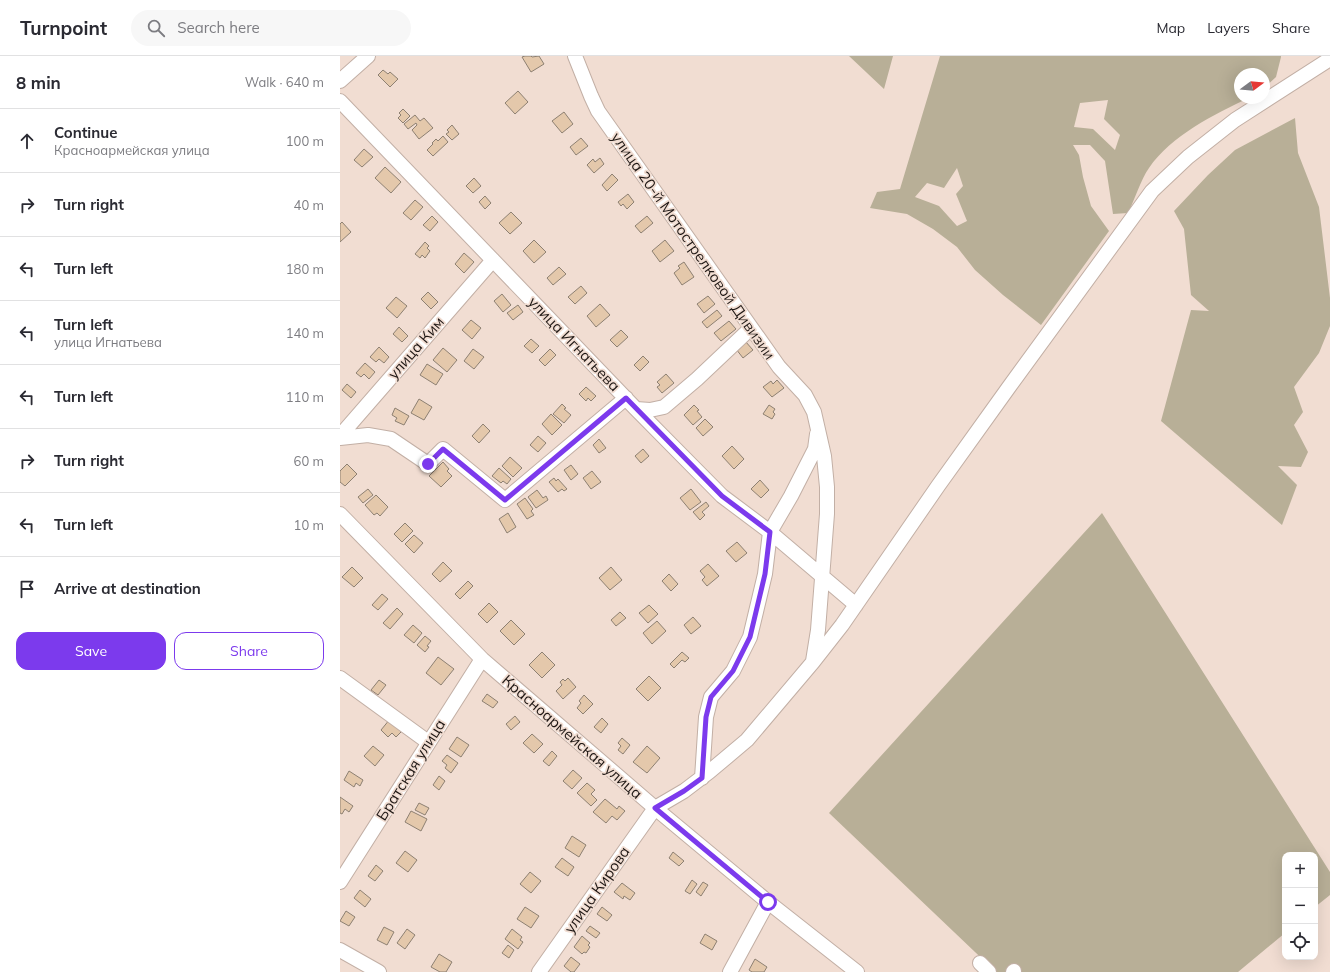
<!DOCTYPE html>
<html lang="en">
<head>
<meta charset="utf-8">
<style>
  :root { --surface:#fff; --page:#f7f7f7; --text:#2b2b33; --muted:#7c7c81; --line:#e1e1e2; --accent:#7c3aed }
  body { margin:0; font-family:Mulish,sans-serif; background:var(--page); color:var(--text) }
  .controls { position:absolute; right:12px; bottom:12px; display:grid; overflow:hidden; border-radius:8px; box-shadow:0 4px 16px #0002 }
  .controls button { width:36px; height:36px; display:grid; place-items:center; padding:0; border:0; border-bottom:1px solid var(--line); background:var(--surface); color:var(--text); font:20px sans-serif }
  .compass { position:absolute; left:894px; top:12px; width:36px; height:36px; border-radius:50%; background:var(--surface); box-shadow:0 4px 16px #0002; rotate:74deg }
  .stop { position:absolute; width:12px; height:12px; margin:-9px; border:3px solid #7c3aed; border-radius:50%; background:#fff }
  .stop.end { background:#7c3aed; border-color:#fff; box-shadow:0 1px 4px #0008 }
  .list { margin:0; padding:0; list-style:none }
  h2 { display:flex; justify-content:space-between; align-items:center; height:52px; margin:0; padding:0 16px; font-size:17px }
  h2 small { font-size:13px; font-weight:400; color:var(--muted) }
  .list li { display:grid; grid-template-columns:26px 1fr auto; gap:12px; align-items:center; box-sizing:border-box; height:64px; padding:0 16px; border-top:1px solid var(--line) }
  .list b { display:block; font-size:15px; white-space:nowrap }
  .list p { margin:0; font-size:13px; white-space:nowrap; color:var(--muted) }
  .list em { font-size:13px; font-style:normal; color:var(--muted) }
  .actions { display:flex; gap:8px; padding:12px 16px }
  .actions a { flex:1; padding:9px 0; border:1px solid var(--accent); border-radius:12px; text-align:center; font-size:14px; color:var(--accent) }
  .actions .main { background:var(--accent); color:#fff }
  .icon { flex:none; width:22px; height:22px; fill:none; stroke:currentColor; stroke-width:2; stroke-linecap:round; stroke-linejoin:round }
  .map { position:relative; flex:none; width:990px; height:916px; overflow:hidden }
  header { display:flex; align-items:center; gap:24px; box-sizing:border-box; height:56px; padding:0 20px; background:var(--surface); border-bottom:1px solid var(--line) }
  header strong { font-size:19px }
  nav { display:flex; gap:22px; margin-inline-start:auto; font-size:14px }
  .search { width:280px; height:36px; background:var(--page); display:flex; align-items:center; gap:10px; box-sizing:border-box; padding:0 14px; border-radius:22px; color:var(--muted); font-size:15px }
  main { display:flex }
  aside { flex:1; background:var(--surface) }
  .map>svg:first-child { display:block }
  .green { fill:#b8af97; fill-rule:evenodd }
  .building { fill:#e4c8ab; stroke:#8d8072 }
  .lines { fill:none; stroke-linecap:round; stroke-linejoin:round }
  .minor-casing { stroke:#c2afa5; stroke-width:16 }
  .minor { stroke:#fff; stroke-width:14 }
  .route { stroke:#7c3aed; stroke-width:5 }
  .labels { text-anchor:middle; stroke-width:3.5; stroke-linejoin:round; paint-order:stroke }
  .street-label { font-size:15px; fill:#1e1714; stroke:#f1ddd2 }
</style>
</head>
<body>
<header>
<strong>Turnpoint</strong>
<div class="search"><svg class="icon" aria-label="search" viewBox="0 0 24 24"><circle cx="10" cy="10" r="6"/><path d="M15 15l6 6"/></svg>Search here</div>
<nav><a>Map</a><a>Layers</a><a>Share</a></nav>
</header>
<main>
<aside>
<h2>8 min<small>Walk · 640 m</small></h2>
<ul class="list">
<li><svg class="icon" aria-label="ahead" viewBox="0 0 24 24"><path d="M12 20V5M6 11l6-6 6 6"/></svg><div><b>Continue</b><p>Красноармейская улица</p></div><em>100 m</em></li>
<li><svg class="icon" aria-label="right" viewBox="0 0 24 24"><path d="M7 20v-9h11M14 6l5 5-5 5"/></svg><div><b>Turn right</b></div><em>40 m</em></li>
<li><svg class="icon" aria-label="left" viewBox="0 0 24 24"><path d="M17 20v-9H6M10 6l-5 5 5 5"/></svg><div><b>Turn left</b></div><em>180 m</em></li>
<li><svg class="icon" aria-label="left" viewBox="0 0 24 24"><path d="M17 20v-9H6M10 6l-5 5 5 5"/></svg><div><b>Turn left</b><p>улица Игнатьева</p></div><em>140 m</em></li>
<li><svg class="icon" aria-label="left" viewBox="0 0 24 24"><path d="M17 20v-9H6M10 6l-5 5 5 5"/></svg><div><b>Turn left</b></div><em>110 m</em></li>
<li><svg class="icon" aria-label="right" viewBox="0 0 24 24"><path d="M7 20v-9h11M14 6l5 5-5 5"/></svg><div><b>Turn right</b></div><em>60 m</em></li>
<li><svg class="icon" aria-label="left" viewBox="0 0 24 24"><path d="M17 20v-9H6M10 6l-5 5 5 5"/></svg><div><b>Turn left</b></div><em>10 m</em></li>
<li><svg class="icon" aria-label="arrive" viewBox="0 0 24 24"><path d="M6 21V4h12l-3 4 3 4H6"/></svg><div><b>Arrive at destination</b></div></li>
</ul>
<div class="actions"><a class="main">Save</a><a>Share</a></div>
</aside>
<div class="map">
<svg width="990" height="916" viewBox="0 0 990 916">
  <rect width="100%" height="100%" fill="#f1ddd2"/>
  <path class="green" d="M509 0H553L544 33Z
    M600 0H941V1L936 21 924 32V18H900V42H909C874 58 831 80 809 112 801 123 794 145 788 157L773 158 765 105 750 89H733L739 99 743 121 751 150 769 175 701 269 663 239 635 214 617 191 593 173 567 158 530 152 537 136 560 133ZM768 44 764 63 780 79 775 94 753 73 734 71 740 47ZM617 112 623 130 616 138 627 165 617 170 599 150 575 141 587 127 604 132Z
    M955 62 958 97 979 151 990 242V270L979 297 954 331 963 356 954 369 968 396 961 411 938 410 957 429 942 469 821 365 851 254 869 255 851 239 844 173 834 155 868 119 895 94Z
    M762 457 990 816V839L975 851V799H945V877L898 916H656L489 757Z"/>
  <path class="building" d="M185 0H191L192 1 199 0 204 8 191 16 182 1Z
    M43 14 48 18 50 16 58 23 50 31 38 19Z
    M178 35 188 46 175 58 165 47Z
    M63 53 70 60 63 67 58 62 61 59 59 57Z
    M224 56 233 68 222 77 212 65Z
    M75 59 80 65 84 62 93 72 79 83 72 74 77 69 76 67 68 73 64 68Z
    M112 69 119 78 112 84 106 78 109 76 107 74Z
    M103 80 108 86 93 100 87 94 93 88 92 87 96 83 98 85Z
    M241 82 248 90 236 99 230 91Z
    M24 93 33 101 22 111 14 104Z
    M260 102 264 108 254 117 247 109 253 103 255 106Z
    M45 111 61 126 51 137 35 122Z
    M272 118 278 124 267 135 262 129Z
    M134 122 141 130 133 137 126 130Z
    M288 138 294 146 287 153 283 148 281 150 278 146Z
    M145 140 151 147 145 153 139 146Z
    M75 144 83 151 71 164 63 157Z
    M171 156 182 167 170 178 159 167Z
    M92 160 98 166 90 175 83 169Z
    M307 160 313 167 301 177 295 170Z
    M2 166 11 176 0 186V168Z
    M194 184 206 196 194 207 183 195Z
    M325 184 334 195 320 206 312 195Z
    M85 186 89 190 87 192 90 195 85 202 82 199 80 202 75 198Z
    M124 197 134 206 124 217 115 208Z
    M344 206 354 221 342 229 334 217 340 212 338 210Z
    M219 211 226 218 213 229 207 222Z
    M241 230 247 237 235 248 228 241Z
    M88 236 98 246 91 253 81 243Z
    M162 238 171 249 163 256 154 245Z
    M368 240 375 248 364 257 357 248Z
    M56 241 67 250 57 262 46 252Z
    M260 248 270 259 256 271 247 260Z
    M178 249 183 256 173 264 167 257Z
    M377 254 382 260 367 272 362 266Z
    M131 264 141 272 132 283 122 274Z
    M389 265 396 273 381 285 374 277Z
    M59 271 68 280 62 286 53 278Z
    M281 274 288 281 277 291 270 284Z
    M191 283 199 290 192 297 184 290Z
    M405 285 413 294 403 302 396 293Z
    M39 291 49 301 44 307 39 303 36 306 30 301Z
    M103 292 117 304 107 316 93 304Z
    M133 293 144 301 134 313 124 305Z
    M210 293 216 299 205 310 199 304Z
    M303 300 309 306 300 315 294 309Z
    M25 307 35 316 29 323 24 318 21 321 16 317Z
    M87 308 103 318 96 329 80 319Z
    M326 318 334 327 322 337 317 331 320 329 317 326Z
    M437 324 444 332 432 341 423 331 431 325 433 328Z
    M7 328 16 336 11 342 2 334Z
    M246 331 256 340 251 345 248 342 246 345 239 338Z
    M79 343 92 351 84 364 71 357Z
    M222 348 226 352 224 353 231 359 224 367 213 358Z
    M354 349 359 354 357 355 362 361 353 369 344 359Z
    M429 349 435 353 433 356 435 358 432 363 423 358Z
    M55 352 69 360 64 369 55 365 57 362 52 359Z
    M211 358 222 369 212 379 202 368Z
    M365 363 373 371 363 380 356 372Z
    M143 368 150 375 139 387 132 380Z
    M198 380 206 387 198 396 190 389Z
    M259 383 266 392 259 397 253 389Z
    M392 390 404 403 394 413 382 400Z
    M303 393 309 400 301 407 295 400Z
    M170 401 182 412 173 421 162 410Z
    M103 406 109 413 107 415 112 420 101 431 89 420Z
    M7 408 17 418 5 430 0 426V415Z
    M231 409 238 418 231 424 224 414Z
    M159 412 171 423 167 428 163 425 161 427 152 420Z
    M252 415 261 426 251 433 243 422Z
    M214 422 216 425 218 423 227 433 224 435 222 433 218 436 209 426Z
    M420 424 429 434 421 442 411 433Z
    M28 433 33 439 23 447 18 441Z
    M351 433 361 446 350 454 340 442Z
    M197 434 203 442 206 440 208 444 196 452 188 441Z
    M36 439 48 451 40 460 37 457 34 459 25 449Z
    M185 442 193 453 191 455 194 459 187 463 177 448Z
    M366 446 369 450 362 456 365 459 360 464 353 456Z
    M168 457 176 471 167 477 159 463Z
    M65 467 73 475 62 486 54 478Z
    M74 479 83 487 74 497 65 488Z
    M397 486 407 497 396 506 386 495Z
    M103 506 112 515 100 526 92 518Z
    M368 508 379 520 367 530 362 524 365 521 360 515Z
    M12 511 23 522 14 531 2 521Z
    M271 511 282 524 270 534 259 522Z
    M329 518 338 528 331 535 322 525Z
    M128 525 133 530 120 543 115 538Z
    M42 538 48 543 38 554 32 549Z
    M149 547 158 556 147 567 138 558Z
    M309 549 318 558 308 567 299 557Z
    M57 552 63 558 50 573 43 567Z
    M280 556 286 562 276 570 271 564Z
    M353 561 361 570 351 578 344 569Z
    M171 564 185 578 174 589 160 575Z
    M317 565 326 575 312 588 303 577Z
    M73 569 82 577 74 587 64 579Z
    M85 580 91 585 87 590 89 591 85 596 77 589Z
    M202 596 215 609 202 622 189 609Z
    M342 596 349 602 345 606 342 604 334 612 330 608Z
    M98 601 114 613 101 629 86 617Z
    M309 620 321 632 308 645 296 633Z
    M228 622 236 631 223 643 216 635 222 629 220 626 223 623 225 625Z
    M39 624 46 629 38 639 31 634Z
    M147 638 158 646 153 652 142 645Z
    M244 639 253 648 243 658 237 652 241 647 239 645Z
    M175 660 180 666 171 674 166 668Z
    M262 662 268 668 261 677 254 671Z
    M50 663 63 674 56 681 52 677 48 681 41 674Z
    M192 678 203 688 194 697 183 687Z
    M117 681 129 689 121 701 109 693Z
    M282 682 290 689 283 698 278 694 281 690 278 687Z
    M33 690 44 699 35 710 24 700Z
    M307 690 320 702 307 717 293 706Z
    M212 695 217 700 209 710 203 705Z
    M107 699 118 707 111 717 105 712 107 709 102 705Z
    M233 714 242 722 232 733 223 725Z
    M9 715 23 724 20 730 16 727 14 731 4 724Z
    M99 720 105 725 99 734 93 729Z
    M247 727 255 734 251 738 257 744 251 750 237 737Z
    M0 741 13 750 9 756 5 753 2 758 0 757Z
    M265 743 277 753 279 750 285 755 277 764 272 760 266 767 253 756Z
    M79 747 89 752 85 759 75 754Z
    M71 755 87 763 81 775 65 766Z
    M232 780 246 789 239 801 225 792Z
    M65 795 77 804 68 816 56 807Z
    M333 796 344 805 339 810 329 802Z
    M222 802 234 811 228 820 215 811Z
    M36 809 43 815 35 825 28 820Z
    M190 816 201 825 191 837 180 828Z
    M352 824 357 828 350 838 345 835Z
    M363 826 368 829 361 840 356 836Z
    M282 827 295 837 290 844 284 840 283 843 274 836Z
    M20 834 31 843 25 851 14 842Z
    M185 851 199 860 191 872 177 863Z
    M262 851 272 859 267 865 257 858Z
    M6 855 15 861 9 870 0 865Z
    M250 870 260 877 256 882 246 875Z
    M44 871 54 876 47 889 37 884Z
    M67 873 75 879 65 893 57 887Z
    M172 873 182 881 180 884 183 886 178 893 165 883Z
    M365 878 377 885 372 894 360 887Z
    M242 880 250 887 248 889 250 891 246 897 244 896 242 898 234 891Z
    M168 889 174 894 169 902 162 897Z
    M99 898 112 906 106 916H100L91 911Z
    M231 901 240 908 234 916H231L224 910Z
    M415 903 427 911 424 916H412L409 914Z"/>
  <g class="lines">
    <defs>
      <path id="minor" d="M235 0 251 40 258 55 439 311 465 339 474 356 484 400 487 431V458L478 574 473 605
        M0 25 28 0
        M0 45 296 353 382 440 430 476 516 549
        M296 353 310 354 324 351 357 323 411 272
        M0 380 153 204
        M0 382 28 379 51 383 88 408 103 393 165 444 286 342
        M0 458 142 603 315 752 428 846 517 916
        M0 622 88 686
        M362 722 366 661 371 641 393 615 410 581 425 518 430 476 451 440 475 393 477 378
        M0 826 142 603
        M0 894 39 916
        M640 907 649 916
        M199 916 315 752 344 735 369 716 407 684 473 606 502 569 598 430 669 331 812 135 848 101 895 64 990 3
        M390 916 428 846
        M673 916 674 915"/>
    </defs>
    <use href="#minor" class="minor-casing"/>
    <use href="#minor" class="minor"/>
  </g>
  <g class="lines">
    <path class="route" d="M88 408 103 393 165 444 286 342 382 440 430 476 425 518 410 581 393 615 371 641 366 661 362 722 344 735 315 752 428 846"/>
  </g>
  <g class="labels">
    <g class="street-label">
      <text transform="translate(353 190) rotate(55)" y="5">улица 20-й Мотострелковой Дивизии</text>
      <text transform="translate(234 288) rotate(46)" y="5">улица Игнатьева</text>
      <text transform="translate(76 292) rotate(-49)" y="5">улица Ким</text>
      <text transform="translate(232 681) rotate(41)" y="5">Красноармейская улица</text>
      <text transform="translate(71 714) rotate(-58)" y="5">Братская улица</text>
      <text transform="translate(257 834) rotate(-55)" y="5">улица Кирова</text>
    </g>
  </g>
</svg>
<div class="controls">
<button>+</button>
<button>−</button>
<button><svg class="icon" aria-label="locate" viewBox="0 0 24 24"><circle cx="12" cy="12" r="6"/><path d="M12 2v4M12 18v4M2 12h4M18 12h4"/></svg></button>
</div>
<svg class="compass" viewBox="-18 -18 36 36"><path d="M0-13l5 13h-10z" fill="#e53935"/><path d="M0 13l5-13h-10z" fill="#7c7c81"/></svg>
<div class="stop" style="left:428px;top:846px"></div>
<div class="stop end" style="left:88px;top:408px"></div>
</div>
</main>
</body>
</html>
